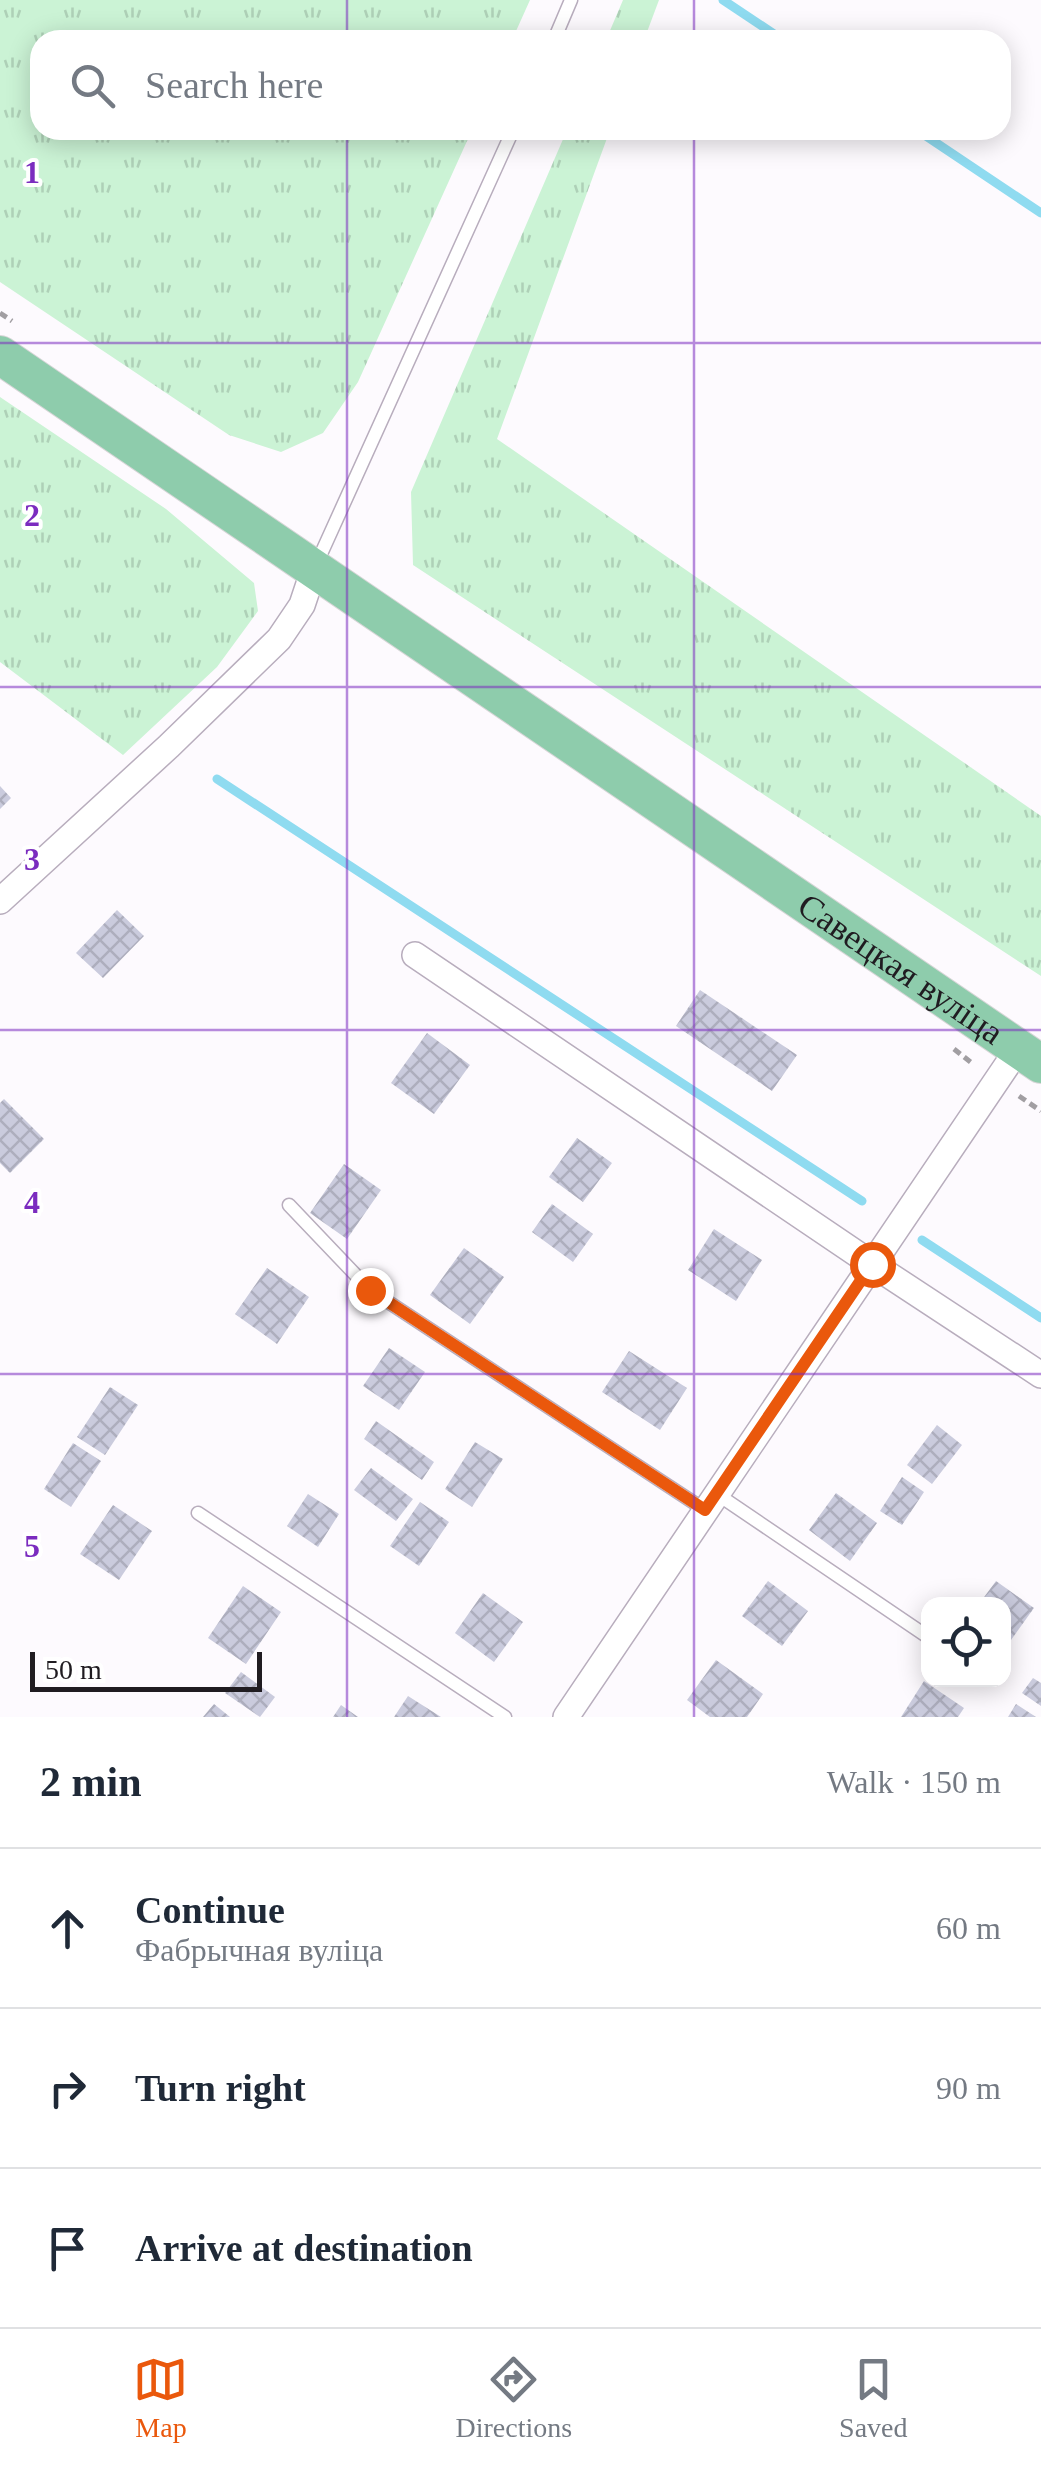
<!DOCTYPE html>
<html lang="en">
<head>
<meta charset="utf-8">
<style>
  :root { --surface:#fff; --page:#f2f2f3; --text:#1f2937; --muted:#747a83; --line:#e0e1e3; --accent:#ea580c }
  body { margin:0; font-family:Georgia,serif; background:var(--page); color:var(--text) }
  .controls { position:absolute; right:30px; bottom:30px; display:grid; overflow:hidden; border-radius:20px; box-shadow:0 5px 25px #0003 }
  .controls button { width:90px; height:90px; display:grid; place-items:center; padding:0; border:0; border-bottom:2px solid var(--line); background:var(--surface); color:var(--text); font:50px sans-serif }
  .scale { position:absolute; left:30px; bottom:25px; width:232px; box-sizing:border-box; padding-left:10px; border:5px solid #201c21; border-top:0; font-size:28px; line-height:35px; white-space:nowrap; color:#201c21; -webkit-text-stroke:8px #fff; paint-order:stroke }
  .stop { position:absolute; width:30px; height:30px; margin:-22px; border:8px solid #ea580c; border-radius:50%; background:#fff }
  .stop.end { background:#ea580c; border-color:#fff; box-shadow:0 2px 10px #0008 }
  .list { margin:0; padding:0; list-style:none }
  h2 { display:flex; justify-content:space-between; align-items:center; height:130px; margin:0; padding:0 40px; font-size:42px }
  h2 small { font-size:32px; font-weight:400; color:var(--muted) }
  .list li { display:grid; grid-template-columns:65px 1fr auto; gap:30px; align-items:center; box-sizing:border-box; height:160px; padding:0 40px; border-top:2px solid var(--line) }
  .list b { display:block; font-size:38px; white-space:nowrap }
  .list p { margin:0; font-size:32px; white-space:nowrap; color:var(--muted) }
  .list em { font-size:32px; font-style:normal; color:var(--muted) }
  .icon { flex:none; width:55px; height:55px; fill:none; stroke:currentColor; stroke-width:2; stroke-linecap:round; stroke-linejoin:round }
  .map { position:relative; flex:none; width:1041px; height:1717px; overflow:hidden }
  .search { position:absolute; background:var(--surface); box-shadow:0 5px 25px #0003; left:30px; right:30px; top:30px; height:110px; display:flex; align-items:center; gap:25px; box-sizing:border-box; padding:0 35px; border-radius:30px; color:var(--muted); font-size:38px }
  .sheet { height:610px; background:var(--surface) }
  nav { display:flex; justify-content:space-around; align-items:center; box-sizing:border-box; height:140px; border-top:2px solid var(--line); background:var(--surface); font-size:28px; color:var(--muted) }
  nav a { display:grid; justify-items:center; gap:5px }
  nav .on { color:var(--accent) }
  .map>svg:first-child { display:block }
  .grass { fill:url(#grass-tufts) }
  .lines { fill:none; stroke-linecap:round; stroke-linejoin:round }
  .stream { stroke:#8fdbf0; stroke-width:9 }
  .building { fill:url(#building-cross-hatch) }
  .service-casing { stroke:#b8adbd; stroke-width:15 }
  .minor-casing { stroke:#b8adbd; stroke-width:28 }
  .primary-casing { stroke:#d7d6d7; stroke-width:40 }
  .path { stroke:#a19ea2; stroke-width:5; stroke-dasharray:8 5; stroke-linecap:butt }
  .service { stroke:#fff; stroke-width:12 }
  .minor { stroke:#fff; stroke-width:25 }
  .primary { stroke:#8eccac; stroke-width:38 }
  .route { stroke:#ea580c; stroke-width:12 }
  .grid { fill:none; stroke:#7b2cbf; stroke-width:2.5; stroke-opacity:0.55 }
  .labels { text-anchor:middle; stroke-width:8; stroke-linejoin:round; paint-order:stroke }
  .street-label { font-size:35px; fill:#201c21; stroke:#fff }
  .grid-label { font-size:32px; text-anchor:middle; font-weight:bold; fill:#7b2cbf; stroke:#fff; stroke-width:8; stroke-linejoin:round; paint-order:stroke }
</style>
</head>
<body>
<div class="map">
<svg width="1041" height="1717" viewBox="0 0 1041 1717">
  <defs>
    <pattern id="grass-tufts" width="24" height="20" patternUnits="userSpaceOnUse" patternTransform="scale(2.5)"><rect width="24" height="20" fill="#cbf3d5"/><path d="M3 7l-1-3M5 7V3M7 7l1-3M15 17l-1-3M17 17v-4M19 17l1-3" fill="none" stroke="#aed0b7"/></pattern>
    <pattern id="building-cross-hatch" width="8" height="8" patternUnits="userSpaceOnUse" patternTransform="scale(2.5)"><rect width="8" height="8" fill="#cacbdd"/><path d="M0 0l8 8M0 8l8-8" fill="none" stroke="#adaebd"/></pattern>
  </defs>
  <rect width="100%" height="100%" fill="#fdfafe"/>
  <path class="grass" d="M0 0H530L512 40H40V130H472L358 382 323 433 281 452 229 435 0 282Z
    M623 0H659L644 40H606Z
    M567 130H610L497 439 1041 816V976L413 565 411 492Z
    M0 397 166 509 254 583 258 611 217 667 123 755 0 662Z"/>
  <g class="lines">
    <path class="stream" d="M723 0 777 36
      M917 130 1041 213
      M217 779 862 1201
      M922 1240 1041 1318"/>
  </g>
  <path class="building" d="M0 786 11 798 0 809Z
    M117 910 144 936 103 978 76 953Z
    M700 990 797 1055 772 1091 676 1026Z
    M427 1033 470 1065 434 1114 391 1083Z
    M4 1099 44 1139 10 1173 0 1163V1103Z
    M577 1138 612 1163 583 1202 549 1177Z
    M344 1164 381 1190 347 1239 310 1213Z
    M552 1204 593 1234 573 1262 532 1232Z
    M714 1229 762 1260 736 1301 688 1270Z
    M464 1248 504 1277 470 1324 430 1295Z
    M267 1268 309 1297 277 1344 235 1314Z
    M389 1348 425 1372 399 1410 363 1386Z
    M629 1351 687 1388 660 1430 602 1392Z
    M110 1387 138 1405 105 1455 77 1437Z
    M376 1421 434 1462 422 1480 364 1439Z
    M937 1425 962 1445 932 1484 907 1465Z
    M475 1442 503 1459 472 1507 445 1489Z
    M73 1443 101 1461 71 1507 44 1489Z
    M371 1468 413 1499 396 1521 354 1490Z
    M902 1477 924 1492 902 1525 880 1511Z
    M836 1493 877 1523 850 1561 809 1530Z
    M308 1494 339 1514 318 1547 287 1526Z
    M420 1502 449 1522 419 1566 390 1546Z
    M113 1505 152 1531 119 1580 80 1554Z
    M768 1581 808 1611 782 1646 742 1616Z
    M996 1581 1034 1608 1006 1647 1004 1604H979Z
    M243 1586 281 1612 246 1664 208 1638Z
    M483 1593 523 1622 494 1662 455 1633Z
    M716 1660 763 1694 747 1717H710L687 1700Z
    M241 1672 275 1697 260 1717 225 1693Z
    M1033 1678 1041 1683V1706L1022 1693Z
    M924 1681 964 1708 958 1717H901Z
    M408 1696 441 1717H394Z
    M214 1704 230 1717H203Z
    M1016 1704 1036 1717H1008Z
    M341 1705 358 1717H333Z"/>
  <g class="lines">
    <defs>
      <path id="service" d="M554 40 571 0
        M316 565 513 130
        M289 1205 370 1290 705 1510
        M717 1494 928 1637
        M198 1513 505 1717"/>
      <path id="minor" d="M0 901 169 746 279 639 302 605 313 572
        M415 955 872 1264 1041 1375
        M566 1717 1018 1049"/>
      <g id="primary">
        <path id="s1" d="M0 355 1041 1064"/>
      </g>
    </defs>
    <use href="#service" class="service-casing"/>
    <use href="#minor" class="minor-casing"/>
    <use href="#primary" class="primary-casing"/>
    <path class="path" d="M0 313 12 321
      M954 1049 973 1064
      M1019 1096 1041 1111"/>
    <use href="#service" class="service"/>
    <use href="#minor" class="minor"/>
    <use href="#primary" class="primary"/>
  </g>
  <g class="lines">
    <path class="route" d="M370 1290 705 1510 872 1264"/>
  </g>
  <path class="grid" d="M347 0V40M694 0V40M347 130V1717M694 130V1717M0 343H1041M0 687H1041M0 1030H1041M0 1374H1041"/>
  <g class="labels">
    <g class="street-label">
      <text dy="12" stroke="none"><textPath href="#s1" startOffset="1090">Савецкая вуліца</textPath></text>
    </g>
  </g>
  <g class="grid-label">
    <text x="32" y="183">1</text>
    <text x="32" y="526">2</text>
    <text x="32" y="870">3</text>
    <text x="32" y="1213">4</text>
    <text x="32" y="1557">5</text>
  </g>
</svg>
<div class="controls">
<button><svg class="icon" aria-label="locate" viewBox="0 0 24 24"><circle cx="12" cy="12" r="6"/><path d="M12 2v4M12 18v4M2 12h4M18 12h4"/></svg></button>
</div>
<div class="scale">50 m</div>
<div class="stop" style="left:872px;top:1264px"></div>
<div class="stop end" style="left:370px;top:1290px"></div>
<div class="search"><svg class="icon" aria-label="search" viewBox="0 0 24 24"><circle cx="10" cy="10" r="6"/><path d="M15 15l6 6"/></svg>Search here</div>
</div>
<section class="sheet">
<h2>2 min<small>Walk · 150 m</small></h2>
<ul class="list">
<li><svg class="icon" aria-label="ahead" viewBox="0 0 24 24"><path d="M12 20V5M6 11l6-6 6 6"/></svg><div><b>Continue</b><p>Фабрычная вуліца</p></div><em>60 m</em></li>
<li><svg class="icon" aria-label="right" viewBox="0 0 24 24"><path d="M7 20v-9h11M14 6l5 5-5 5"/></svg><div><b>Turn right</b></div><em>90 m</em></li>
<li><svg class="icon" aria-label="arrive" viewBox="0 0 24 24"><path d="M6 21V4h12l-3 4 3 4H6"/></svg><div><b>Arrive at destination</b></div></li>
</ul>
</section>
<nav>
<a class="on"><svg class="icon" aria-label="map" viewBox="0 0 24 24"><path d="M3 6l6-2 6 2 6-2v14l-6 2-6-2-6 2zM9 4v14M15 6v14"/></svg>Map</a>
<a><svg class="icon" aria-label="directions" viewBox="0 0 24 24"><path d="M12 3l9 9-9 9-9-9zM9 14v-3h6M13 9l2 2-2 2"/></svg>Directions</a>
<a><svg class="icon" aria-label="saved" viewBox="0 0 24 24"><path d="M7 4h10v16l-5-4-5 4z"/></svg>Saved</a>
</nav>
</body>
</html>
